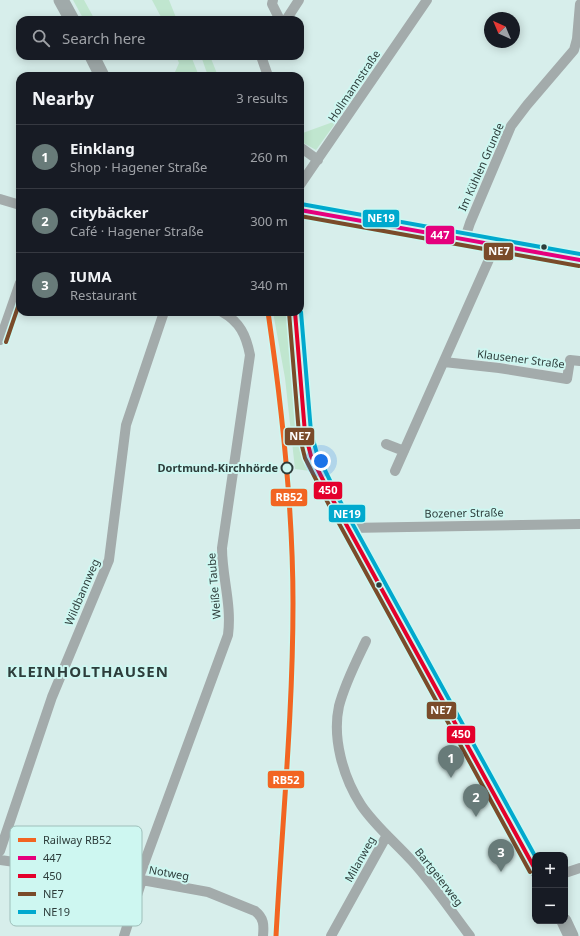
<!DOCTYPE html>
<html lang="en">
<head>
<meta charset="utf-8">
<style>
  :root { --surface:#171b24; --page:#20242c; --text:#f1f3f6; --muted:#9ea1a6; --line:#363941; --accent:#687b79 }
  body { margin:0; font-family:"Noto Sans",sans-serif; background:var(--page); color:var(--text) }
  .controls { position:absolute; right:12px; bottom:12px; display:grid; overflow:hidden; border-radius:8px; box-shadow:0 2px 10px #0003 }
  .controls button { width:36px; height:36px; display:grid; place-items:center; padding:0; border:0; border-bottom:1px solid var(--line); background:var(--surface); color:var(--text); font:20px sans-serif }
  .compass { position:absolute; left:484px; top:12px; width:36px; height:36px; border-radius:50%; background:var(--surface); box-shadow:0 2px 10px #0003; rotate:316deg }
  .you { position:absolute; left:321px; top:461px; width:14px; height:14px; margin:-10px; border:3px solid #fff; border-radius:50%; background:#1a73e8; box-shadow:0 0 0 6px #1a73e833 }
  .badge { display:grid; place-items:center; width:26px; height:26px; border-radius:50%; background:var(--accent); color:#fff; font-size:13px; font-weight:700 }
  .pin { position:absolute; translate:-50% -33px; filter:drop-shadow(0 1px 2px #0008) }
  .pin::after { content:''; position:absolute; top:21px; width:14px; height:12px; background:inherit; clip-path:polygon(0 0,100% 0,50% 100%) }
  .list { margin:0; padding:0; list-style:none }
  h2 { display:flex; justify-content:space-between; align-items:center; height:52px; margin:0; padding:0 16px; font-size:17px }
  h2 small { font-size:13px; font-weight:400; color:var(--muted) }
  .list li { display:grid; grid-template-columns:26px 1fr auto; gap:12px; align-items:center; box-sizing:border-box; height:64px; padding:0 16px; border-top:1px solid var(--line) }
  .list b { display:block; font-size:15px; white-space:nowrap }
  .list p { margin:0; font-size:13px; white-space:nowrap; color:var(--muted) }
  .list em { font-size:13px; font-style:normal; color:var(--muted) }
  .icon { flex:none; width:22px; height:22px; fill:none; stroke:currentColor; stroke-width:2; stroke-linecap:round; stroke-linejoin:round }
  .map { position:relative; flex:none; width:580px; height:936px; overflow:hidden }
  .search { position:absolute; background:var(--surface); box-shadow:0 2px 10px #0003; left:16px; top:16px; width:288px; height:44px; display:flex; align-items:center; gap:10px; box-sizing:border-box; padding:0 14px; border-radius:12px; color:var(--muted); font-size:15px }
  .panel { position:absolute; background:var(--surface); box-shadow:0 2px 10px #0003; left:16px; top:72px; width:288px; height:244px; border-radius:12px }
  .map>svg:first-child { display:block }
  .green { fill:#c0e6cf }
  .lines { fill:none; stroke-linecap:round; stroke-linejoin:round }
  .street { stroke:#a3abab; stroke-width:10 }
  .secondary { stroke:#a0aaaa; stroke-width:15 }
  .bus-1-casing { stroke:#cef7f1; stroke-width:7 }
  .bus-2-casing { stroke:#cef7f1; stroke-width:7 }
  .bus-3-casing { stroke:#cef7f1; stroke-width:7 }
  .bus-4-casing { stroke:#cef7f1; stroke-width:7 }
  .bus-1 { stroke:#e5007d; stroke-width:4 }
  .bus-2 { stroke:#e4002b; stroke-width:4 }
  .bus-3 { stroke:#7a4b2a; stroke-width:4 }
  .bus-4 { stroke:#00a9ce; stroke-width:4 }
  .rail-1-casing { stroke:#cef7f1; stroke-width:8 }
  .rail-1 { stroke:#f26522; stroke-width:5 }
  .bus-dot { fill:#2d3d3b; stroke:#cef7f1; stroke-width:1.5 }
  .stop-dot { fill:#cef7f1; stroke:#2d3d3b; stroke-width:2 }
  .labels { text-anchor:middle; stroke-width:4; stroke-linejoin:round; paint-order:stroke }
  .street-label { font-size:11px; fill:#2d3d3b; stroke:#cef7f1 }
  .stop-label { font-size:11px; font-weight:bold; fill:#2d3d3b; stroke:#cef7f1; text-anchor:end }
  .district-label { font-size:15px; font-weight:bold; letter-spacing:1px; fill:#2d3d3b; stroke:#cef7f1 }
  .key { fill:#cef7f1; stroke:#9ebfba; stroke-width:1 }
  .key-label { font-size:11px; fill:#2d3d3b }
  .line-badge { stroke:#cef7f1; stroke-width:1.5 }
  .badge-label { font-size:11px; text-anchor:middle; font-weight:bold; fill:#fff }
</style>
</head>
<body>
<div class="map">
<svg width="580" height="936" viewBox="0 0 580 936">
  <rect width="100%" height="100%" fill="#d7eeeb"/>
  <path class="green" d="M73 0H84L95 20H84Z
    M152 0H169L177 20H156L161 17Z
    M176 56H191L199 76H177L175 72 179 63Z
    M201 56H210L218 76H208Z
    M333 122 334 125 316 150 300 141V134Z
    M273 312H289L301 448 310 471 295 469 285 378Z"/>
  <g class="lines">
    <path class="street" d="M273 0 272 4 280 20
      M286 20 299 0
      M261 56 268 76
      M300 147 318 160
      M300 185 427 0
      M0 199 20 205
      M464 241 470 223 511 126 527 105 574 50 577 39 580 4
      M0 340 20 283
      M444 362 499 368 567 379 570 360 580 361
      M386 444 404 451
      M395 471 495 246
      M349 528 580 524
      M366 641C356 662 345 683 339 706 332 738 343 777 361 805 375 826 396 843 412 861 433 884 451 911 470 936
      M0 851 52 697 109 560 126 425 164 312
      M0 860 142 880 208 892 255 911C264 918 264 925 263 936
      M565 873 580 868
      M138 880 228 635C232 605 222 577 222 548L250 355C246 335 240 322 222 312
      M124 936 142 880
      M331 936 387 835"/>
    <path class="secondary" d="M61 0 72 20
      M92 56 102 76
      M300 210 580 260
      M295 312 305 433 311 456 335 504 370 565 535 869
      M564 921 571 936"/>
    <defs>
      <path id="bus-1" d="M300 210 580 260"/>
      <path id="bus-2" d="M295 312 305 433 311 456 335 504 535 869"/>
      <path id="bus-3" d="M300 216 579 266
        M289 312 299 434 305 458 330 507 530 872
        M6 342 20 301"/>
      <path id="bus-4" d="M301 204 580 254
        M301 312 311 432 317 454 340 501 535 856"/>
    </defs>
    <use href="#bus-1" class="bus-1-casing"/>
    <use href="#bus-2" class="bus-2-casing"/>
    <use href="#bus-3" class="bus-3-casing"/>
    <use href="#bus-4" class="bus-4-casing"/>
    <use href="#bus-1" class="bus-1"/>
    <use href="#bus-2" class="bus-2"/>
    <use href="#bus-3" class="bus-3"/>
    <use href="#bus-4" class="bus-4"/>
    <defs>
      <path id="rail-1" d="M268 312C282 408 293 506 293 603 293 714 282 825 276 936"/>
    </defs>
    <use href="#rail-1" class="rail-1-casing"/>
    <use href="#rail-1" class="rail-1"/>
  </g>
  <g class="bus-dot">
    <circle cx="544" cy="247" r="3.5"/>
    <circle cx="379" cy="585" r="3.5"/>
  </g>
  <circle class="stop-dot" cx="287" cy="468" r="5.5"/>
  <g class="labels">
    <g class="street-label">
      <text transform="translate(354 86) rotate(-56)" y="4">Hollmannstraße</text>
      <text transform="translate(481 167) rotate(-66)" y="4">Im Kühlen Grunde</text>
      <text transform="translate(521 359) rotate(7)" y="4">Klausener Straße</text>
      <text transform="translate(464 513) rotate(-1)" y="4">Bozener Straße</text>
      <text transform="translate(214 586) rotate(-95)" y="4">Weiße Taube</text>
      <text transform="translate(82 592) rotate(-67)" y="4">Wildbannweg</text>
      <text transform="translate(360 859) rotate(-61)" y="4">Milanweg</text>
      <text transform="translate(169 873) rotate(10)" y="4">Notweg</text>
      <text transform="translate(439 877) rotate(52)" y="4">Bartgeierweg</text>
    </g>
    <g class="stop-label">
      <text x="278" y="472">Dortmund-Kirchhörde</text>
    </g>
    <g class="district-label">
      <text x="88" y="677">KLEINHOLTHAUSEN</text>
    </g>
  </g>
  <rect x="10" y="826" width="132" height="100" rx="6" class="key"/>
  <rect x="18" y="838" width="18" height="4" fill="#f26522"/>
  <rect x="18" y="856" width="18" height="4" fill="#e5007d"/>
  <rect x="18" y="874" width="18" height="4" fill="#e4002b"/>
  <rect x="18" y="892" width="18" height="4" fill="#7a4b2a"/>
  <rect x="18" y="910" width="18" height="4" fill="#00a9ce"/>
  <g class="key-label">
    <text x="43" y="844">Railway RB52</text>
    <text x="43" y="862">447</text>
    <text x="43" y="880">450</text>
    <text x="43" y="898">NE7</text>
    <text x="43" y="916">NE19</text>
  </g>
  <g class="line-badge">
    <rect x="362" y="209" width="38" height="19" rx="4" fill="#00a9ce"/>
    <rect x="425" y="225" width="30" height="20" rx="4" fill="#e5007d"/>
    <rect x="483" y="242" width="31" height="19" rx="4" fill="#7a4b2a"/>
    <rect x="284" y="427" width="31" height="19" rx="4" fill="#7a4b2a"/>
    <rect x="313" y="481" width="30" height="19" rx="4" fill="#e4002b"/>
    <rect x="270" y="488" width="38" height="19" rx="4" fill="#f26522"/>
    <rect x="328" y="504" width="38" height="19" rx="4" fill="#00a9ce"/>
    <rect x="426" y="701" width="31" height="19" rx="4" fill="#7a4b2a"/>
    <rect x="446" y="725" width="30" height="19" rx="4" fill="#e4002b"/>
    <rect x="267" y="770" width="38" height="19" rx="4" fill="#f26522"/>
  </g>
  <g class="badge-label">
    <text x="381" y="222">NE19</text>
    <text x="440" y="239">447</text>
    <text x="499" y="255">NE7</text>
    <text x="300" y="440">NE7</text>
    <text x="328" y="494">450</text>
    <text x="289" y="501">RB52</text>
    <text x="347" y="518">NE19</text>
    <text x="441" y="714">NE7</text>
    <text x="461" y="738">450</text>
    <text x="286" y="784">RB52</text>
  </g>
</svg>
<div class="controls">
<button>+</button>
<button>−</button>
</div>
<svg class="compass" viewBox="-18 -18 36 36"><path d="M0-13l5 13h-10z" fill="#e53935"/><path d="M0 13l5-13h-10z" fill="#9ea1a6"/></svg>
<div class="you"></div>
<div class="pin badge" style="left:451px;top:778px">1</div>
<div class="pin badge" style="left:476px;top:817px">2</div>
<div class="pin badge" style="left:501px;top:872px">3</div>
<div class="search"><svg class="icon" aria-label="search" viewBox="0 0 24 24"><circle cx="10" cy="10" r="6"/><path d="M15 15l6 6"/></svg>Search here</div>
<section class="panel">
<h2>Nearby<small>3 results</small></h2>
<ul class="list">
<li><span class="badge">1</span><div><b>Einklang</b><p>Shop · Hagener Straße</p></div><em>260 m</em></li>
<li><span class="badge">2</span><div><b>citybäcker</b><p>Café · Hagener Straße</p></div><em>300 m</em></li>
<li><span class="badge">3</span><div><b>IUMA</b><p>Restaurant</p></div><em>340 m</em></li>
</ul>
</section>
</div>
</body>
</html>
